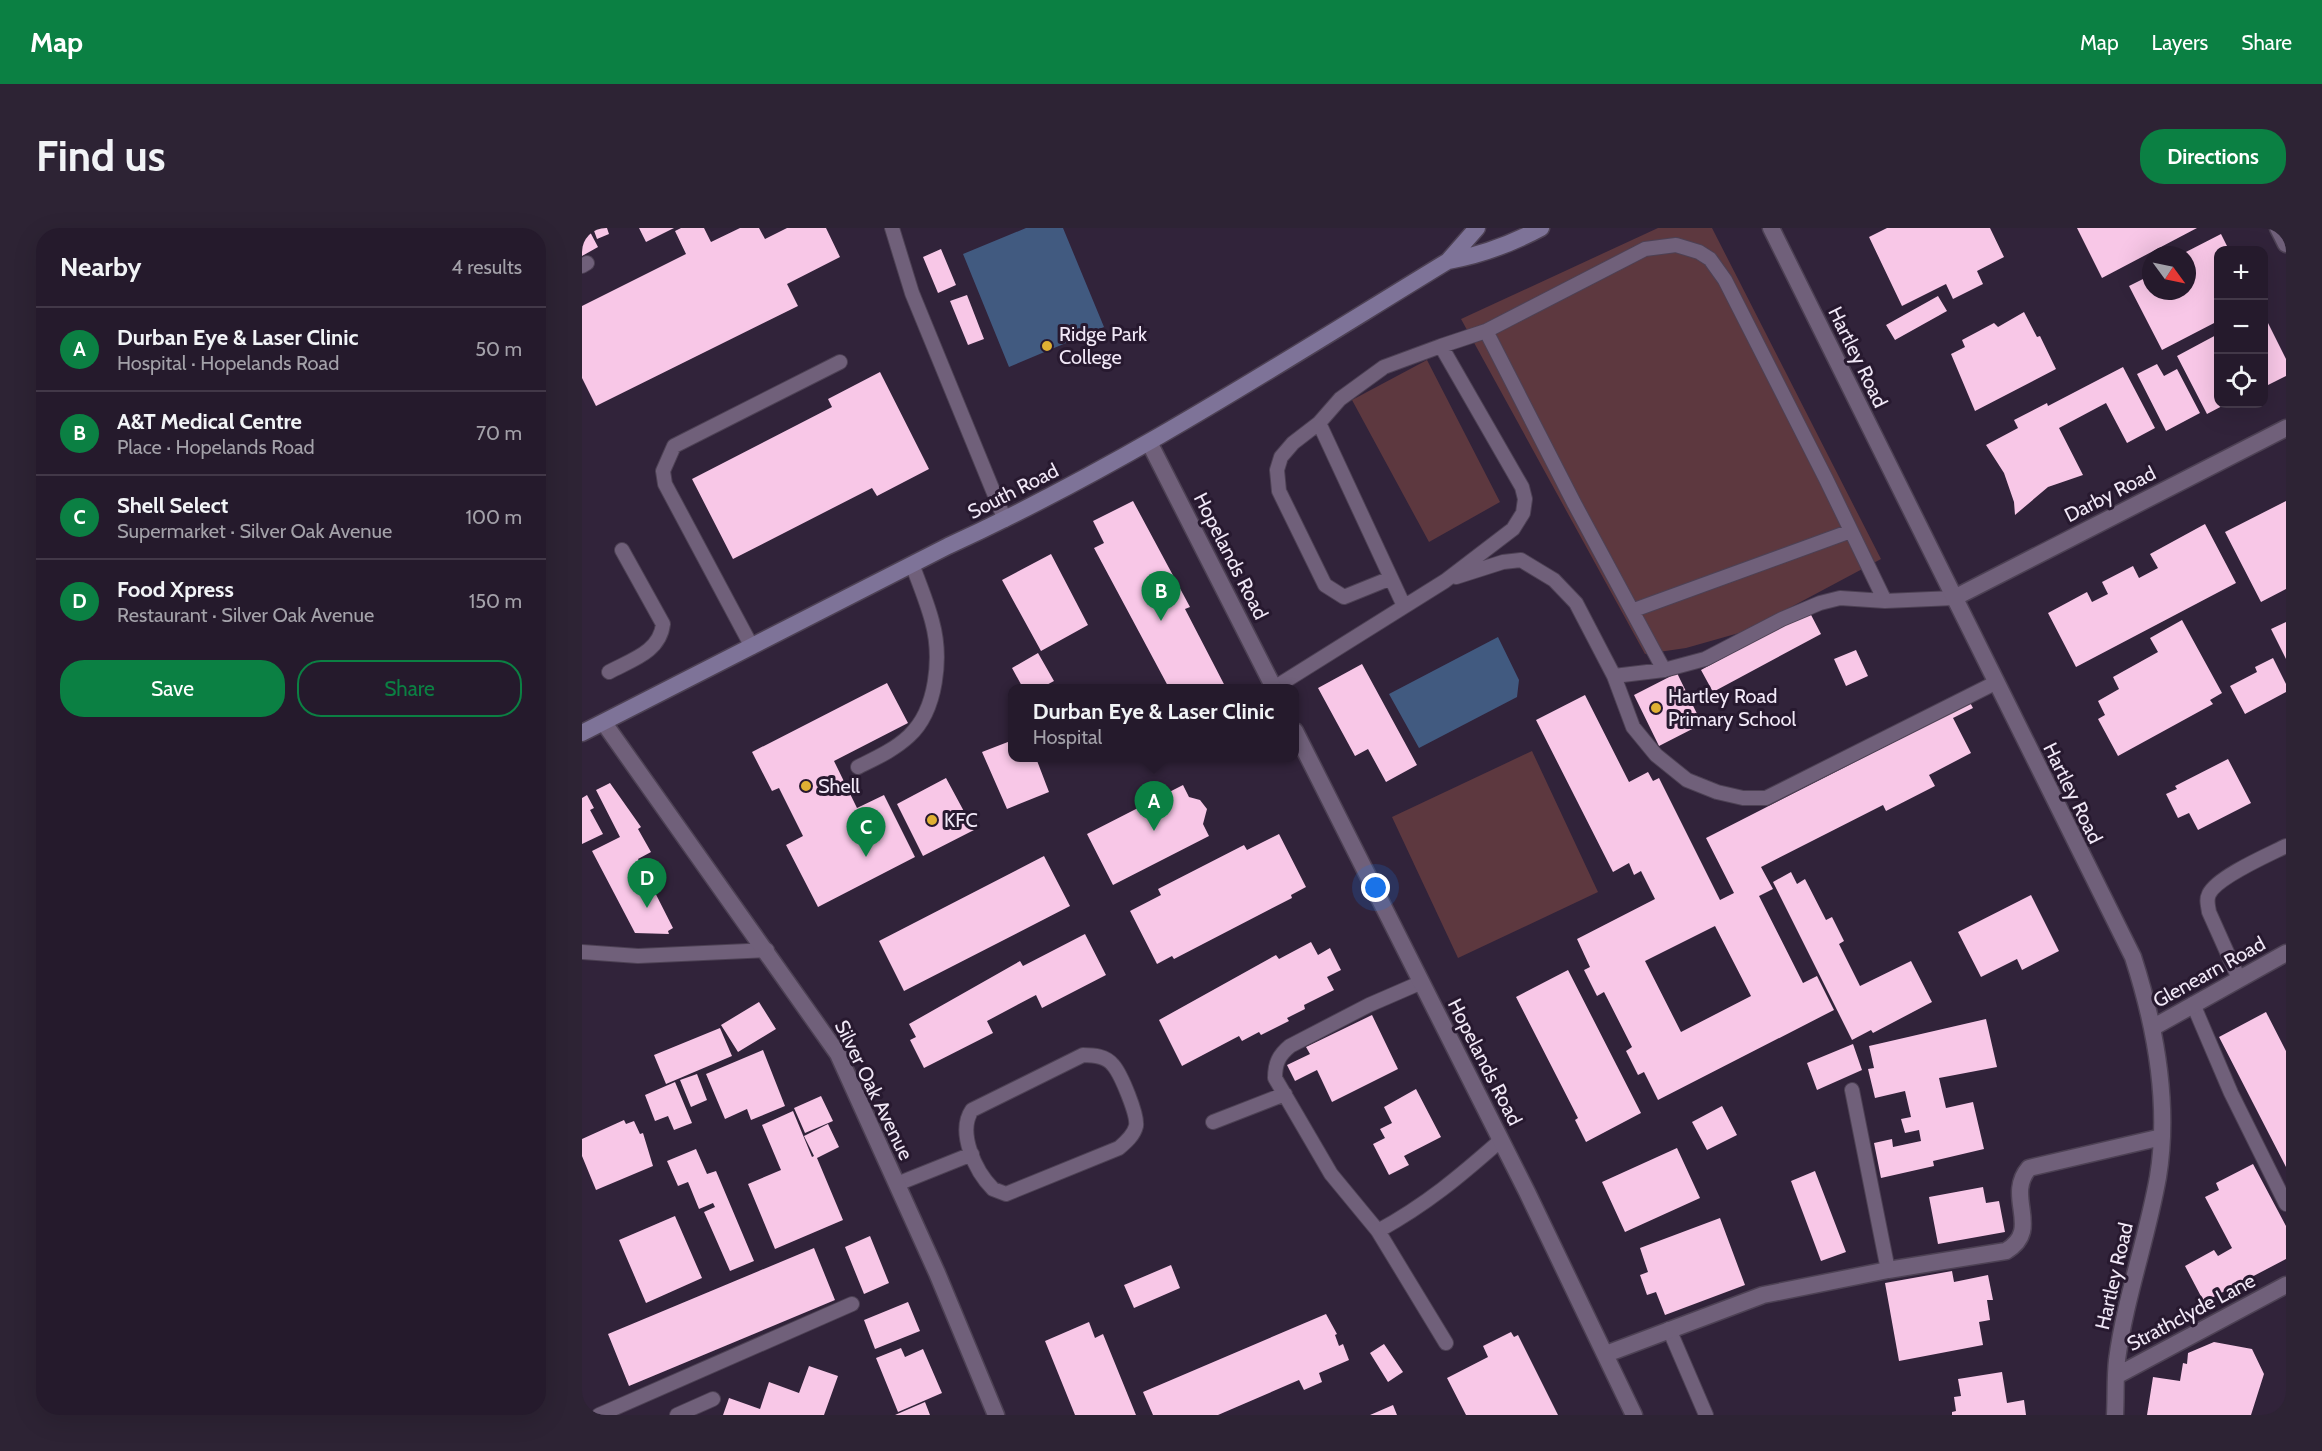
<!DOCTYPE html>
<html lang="en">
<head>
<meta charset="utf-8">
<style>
  :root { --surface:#251a2c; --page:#2d2334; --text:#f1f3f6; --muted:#a3a1a9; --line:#423848; --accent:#0b8043 }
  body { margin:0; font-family:Cabin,sans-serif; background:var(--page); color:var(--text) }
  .controls { position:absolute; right:18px; top:18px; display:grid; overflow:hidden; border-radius:12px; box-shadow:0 6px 24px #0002 }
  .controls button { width:54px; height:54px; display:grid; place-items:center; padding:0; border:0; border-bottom:2px solid var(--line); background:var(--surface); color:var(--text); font:30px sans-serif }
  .compass { position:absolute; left:1560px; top:18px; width:54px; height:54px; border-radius:50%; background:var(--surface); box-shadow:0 6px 24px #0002; rotate:123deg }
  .you { position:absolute; left:794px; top:660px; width:21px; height:21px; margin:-15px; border:4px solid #fff; border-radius:50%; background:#1a73e8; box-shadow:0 0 0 9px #1a73e833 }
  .badge { display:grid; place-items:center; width:39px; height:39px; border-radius:50%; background:var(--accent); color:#fff; font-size:20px; font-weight:700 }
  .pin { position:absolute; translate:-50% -50px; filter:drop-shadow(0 2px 3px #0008) }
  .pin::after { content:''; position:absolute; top:32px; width:21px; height:18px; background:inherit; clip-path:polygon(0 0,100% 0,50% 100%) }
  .popup { position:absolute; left:426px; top:456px; width:291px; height:78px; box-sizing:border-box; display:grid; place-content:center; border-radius:12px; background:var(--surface); filter:drop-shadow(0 2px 4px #0005); font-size:20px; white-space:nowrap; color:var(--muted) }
  .popup b { font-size:22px; color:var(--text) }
  .popup::after { content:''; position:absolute; left:50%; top:100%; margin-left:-12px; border:12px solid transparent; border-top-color:var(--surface) }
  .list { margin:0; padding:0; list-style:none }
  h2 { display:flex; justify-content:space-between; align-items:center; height:78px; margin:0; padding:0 24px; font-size:26px }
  h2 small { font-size:20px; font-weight:400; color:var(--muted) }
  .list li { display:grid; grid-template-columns:39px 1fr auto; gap:18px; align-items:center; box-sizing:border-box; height:84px; padding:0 24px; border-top:2px solid var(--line) }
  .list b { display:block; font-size:22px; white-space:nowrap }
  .list p { margin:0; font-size:20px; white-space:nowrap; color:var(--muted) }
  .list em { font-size:20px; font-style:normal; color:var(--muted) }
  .actions { display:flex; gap:12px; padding:18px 24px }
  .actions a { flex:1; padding:14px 0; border:2px solid var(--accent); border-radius:24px; text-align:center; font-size:21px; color:var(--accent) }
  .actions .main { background:var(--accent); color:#fff }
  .icon { flex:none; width:33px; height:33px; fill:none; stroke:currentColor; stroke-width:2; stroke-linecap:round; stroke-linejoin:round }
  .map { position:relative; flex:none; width:1704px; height:1187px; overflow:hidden; border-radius:24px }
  header { display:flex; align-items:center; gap:36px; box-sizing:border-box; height:84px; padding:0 30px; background:var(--accent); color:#fff }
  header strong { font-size:28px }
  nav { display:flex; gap:33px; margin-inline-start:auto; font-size:21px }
  .intro { display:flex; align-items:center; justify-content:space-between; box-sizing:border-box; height:144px; padding:0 36px }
  h1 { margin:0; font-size:42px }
  .button { padding:15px 27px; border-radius:24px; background:var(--accent); color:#fff; font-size:21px; font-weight:700 }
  main { display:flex; gap:36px; padding:0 36px }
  aside { flex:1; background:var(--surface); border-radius:24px; box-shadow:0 6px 24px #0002 }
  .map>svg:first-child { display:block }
  .green { fill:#5d383f }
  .water { fill:#415a80 }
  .building { fill:#f8c7e7; fill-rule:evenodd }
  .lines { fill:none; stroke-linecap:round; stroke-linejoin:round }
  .service-casing { stroke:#4d4154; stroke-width:16 }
  .minor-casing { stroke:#4d4154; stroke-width:19 }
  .secondary-casing { stroke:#4d4154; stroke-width:19 }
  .service { stroke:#70607a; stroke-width:14 }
  .minor { stroke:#70607a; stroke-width:16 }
  .secondary { stroke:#7e7398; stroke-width:16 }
  .poi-dot { fill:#dfb033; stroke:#27192f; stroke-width:2 }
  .labels { text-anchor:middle; stroke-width:6; stroke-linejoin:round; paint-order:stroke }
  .poi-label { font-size:20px; fill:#f1e8f7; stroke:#27192f; text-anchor:start }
  .street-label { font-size:20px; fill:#f1e8f7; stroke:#27192f }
</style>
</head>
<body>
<header>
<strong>Map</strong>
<nav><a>Map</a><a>Layers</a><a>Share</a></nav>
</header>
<div class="intro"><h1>Find us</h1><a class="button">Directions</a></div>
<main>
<aside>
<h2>Nearby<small>4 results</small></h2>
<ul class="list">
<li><span class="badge">A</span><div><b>Durban Eye &amp; Laser Clinic</b><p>Hospital · Hopelands Road</p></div><em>50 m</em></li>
<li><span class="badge">B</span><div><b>A&amp;T Medical Centre</b><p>Place · Hopelands Road</p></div><em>70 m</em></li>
<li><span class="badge">C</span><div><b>Shell Select</b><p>Supermarket · Silver Oak Avenue</p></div><em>100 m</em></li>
<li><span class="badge">D</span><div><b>Food Xpress</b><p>Restaurant · Silver Oak Avenue</p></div><em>150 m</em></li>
</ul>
<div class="actions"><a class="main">Save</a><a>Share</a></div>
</aside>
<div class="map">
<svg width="1704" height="1187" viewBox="0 0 1704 1187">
  <rect width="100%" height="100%" fill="#31233a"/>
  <path class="green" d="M1076 0H1130L1299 331 1164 403 1104 420 1063 426 879 91Z
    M845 132 918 274 847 314 770 172Z
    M950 523 1016 664 876 730 810 589Z"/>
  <path class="water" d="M444 0H481L522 99 427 139 381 26Z
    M916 409 937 452 935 469 837 520 807 466Z"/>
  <path class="building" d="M0 0H6L16 19 0 28Z
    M11 0H25L27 6 15 11Z
    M57 0H92L64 14Z
    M99 0H122L129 14 158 0H177L183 11 205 0H244L258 29 205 56 216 78 14 178 0 150V78L104 26 93 3Z
    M1305 0H1408L1422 29 1395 43 1401 56 1371 71 1364 56 1320 78 1287 9Z
    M1495 0H1615L1520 50Z
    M1639 6 1647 22H1636V93L1580 122 1547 58 1569 47V63H1605V27H1598Z
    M359 21 374 57 356 65 341 29Z
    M385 67 402 111 386 117 368 73Z
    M1356 68 1365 83 1313 112 1304 97Z
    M1442 84 1455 109 1458 108 1474 141 1393 183 1369 126 1383 119 1380 112 1412 95 1416 99Z
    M1682 87 1704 131V148L1682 159Z
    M1636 106V176H1644L1625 186 1595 128Z
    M1575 136 1582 148 1595 141 1618 185 1584 203 1555 146Z
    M1541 139 1573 200 1545 215 1524 175 1477 200 1501 247 1466 259 1433 287 1432 274 1422 245 1404 217 1436 200 1432 192 1465 175 1466 178Z
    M298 144 347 241 295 268 290 260 151 331 110 251 250 179 246 171Z
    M551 273 608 379 603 381 644 460H587L512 320 522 315 511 293Z
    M1704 273V361L1679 374 1643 304Z
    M1623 296 1654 355 1494 439 1466 385 1505 364 1510 374 1526 366 1520 354 1551 338 1557 350 1576 340 1568 326Z
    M469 326 506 397 459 423 420 352Z
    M1227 383 1239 406 1131 464 1119 442Z
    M1600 392 1640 465 1628 472 1631 476 1536 528 1516 491 1523 487 1516 473 1537 461 1531 449 1576 424 1568 410Z
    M1704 394V431L1689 401Z
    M1274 422 1286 448 1264 458 1252 431Z
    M456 425 472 453 459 460H441L430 440Z
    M1691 430 1704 456V464L1663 486 1648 458 1675 444 1673 439Z
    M780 436 835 537 804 554 786 521 773 528 736 460Z
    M1095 445 1120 496 1077 518 1052 467Z
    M305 455 326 495 252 533 275 580 302 567 333 629 236 679 204 617 221 608 197 560 190 563 170 524Z
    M1003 467 1047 554 1066 544 1071 553 1077 550 1138 672 1152 665 1124 610 1363 488 1385 469 1391 480 1371 490 1389 525 1347 547 1353 558 1304 583 1301 577 1179 639 1191 661 1177 668 1221 755 1235 748 1252 782 1076 872 1062 844 1056 847 1044 823 1050 819 1022 764 1015 768 1002 742 1008 739 995 711 1073 671 1059 643 1052 647 1047 635 1031 644 954 492ZM1133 698 1169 768 1099 804 1063 733Z
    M431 512V530H454L467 564 425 581 400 524Z
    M1646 531 1669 575 1616 602 1607 585 1596 590 1584 566 1595 561 1593 558Z
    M364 550 392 602 341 628 315 576Z
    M28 555 59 599 56 601 69 624 56 631 91 700 86 703 87 706 53 705 10 623 38 609 14 562Z
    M601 557 607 569 618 572 625 581 621 596 627 608 531 657 505 606Z
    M5 567 12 580 8 582 21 606 0 616V570Z
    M697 606 724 659 709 667 710 670 592 731 590 728 575 736 548 683 579 667 576 661 662 617 665 622Z
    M462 628 488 678 322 763 297 713Z
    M1209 644 1215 656 1223 651 1244 692 1250 689 1262 713 1257 716 1278 758 1329 733 1350 774 1291 805 1289 802 1270 812 1191 654Z
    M1449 667 1477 723 1440 742 1435 731 1399 749 1376 704Z
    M503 706 524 747 460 780 454 767 405 793 411 805 342 840 328 812 334 809 327 796 438 733 441 738Z
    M729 714 736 727 748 720 759 742 745 749 752 762 722 777 723 781 705 790 707 793 679 807 677 804 660 813 657 808 600 838 577 792 694 727 697 731Z
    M986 742 1059 885 1004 914 993 892 996 890 934 769Z
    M177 774 194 801 156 824 139 797Z
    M1684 784 1704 823V939L1637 809Z
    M790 787 816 841 750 874 735 842 713 853 705 837 728 826 724 819Z
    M1404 791 1415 839 1357 850 1364 880 1391 874 1402 921 1351 933 1352 938 1299 950 1292 915 1310 911 1311 919 1339 913 1337 902 1323 905 1319 891 1329 889 1323 863 1293 870 1286 841 1292 840 1287 818Z
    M138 800 150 828 84 856 72 827Z
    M1271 816 1280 842 1235 862 1225 835Z
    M181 822 203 878 169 892 165 881 143 891 124 846Z
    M115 846 125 872 109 879 98 852Z
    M93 854 110 895 92 902 86 888 73 893 63 867Z
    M834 861 859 909 822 928 827 937 807 947 791 916 803 910 798 901 810 895 802 879Z
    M239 868 251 893 223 905 212 880Z
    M1140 878 1155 907 1125 922 1110 894Z
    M211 883 230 929 232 928 222 908 246 896 257 919 235 930 261 992 193 1021 166 956 199 942 180 897Z
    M42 892 44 896 52 893 58 906 61 905 71 938 14 962 0 928V911Z
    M1095 920 1118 970 1043 1004 1020 954Z
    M114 921 125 946 134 943 172 1033 148 1043 122 984 133 979 131 975 117 981 106 954 96 958 85 933Z
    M1671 936 1704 998V1031L1622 1074 1603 1038 1632 1022 1636 1028 1650 1020 1623 969 1637 962 1634 955Z
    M1233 943 1264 1024 1239 1033 1209 953Z
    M1401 959 1404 975 1417 973 1423 1004 1356 1016 1347 969Z
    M93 988 120 1050 64 1075 37 1012Z
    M1138 990 1163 1057 1083 1087 1074 1064 1065 1067 1058 1047 1066 1044 1058 1020Z
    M288 1008 307 1055 282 1066 263 1019Z
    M232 1020 253 1072 47 1158 26 1106Z
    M589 1037 598 1060 552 1080 542 1057Z
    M1370 1043 1372 1054 1406 1047 1411 1072H1405L1408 1092 1397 1094 1401 1117 1317 1133 1303 1055Z
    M326 1074 338 1103 293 1121 282 1092Z
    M744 1086 755 1106 753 1107 757 1118 761 1116 767 1132 737 1145 740 1154 722 1162 717 1152 636 1187H571L561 1164Z
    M507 1094 513 1110 521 1106 554 1187H493L463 1113Z
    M929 1104 932 1109 936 1107 976 1187H884L865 1150 906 1129 901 1118Z
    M1632 1114 1670 1121 1682 1146 1669 1187H1565L1571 1149 1598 1153 1601 1135 1605 1136 1606 1125Z
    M802 1116 821 1144 806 1154 788 1125Z
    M319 1120 323 1129 341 1121 360 1165 316 1184 294 1130Z
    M227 1138 256 1148 242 1187H141L147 1170 178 1181 187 1154 217 1165Z
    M1420 1144 1425 1175 1442 1172 1444 1187H1370V1184L1374 1183 1372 1169 1379 1168 1376 1151Z
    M343 1174 348 1187H313Z
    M811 1177 815 1187H788Z"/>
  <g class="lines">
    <defs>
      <path id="service" d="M310 0 330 65 423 292
        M0 38 5 35
        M904 103 992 275 1082 442
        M859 118 904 103 1063 21 1094 17 1117 24 1128 31 1143 52 1244 251 1303 373
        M737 195 822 378
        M874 349 921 334 939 332 972 352 994 375 1032 448 1051 499 1074 527 1105 552 1135 564 1161 570H1184L1413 455
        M1052 382 1269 303
        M170 419 83 256 81 243 92 218 258 134
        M27 444C49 432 78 424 81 396L40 322
        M1032 448 1082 442 1123 431 1200 391 1238 375 1258 370 1303 373 1372 370
        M692 460 863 353 931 301 941 285 943 271 940 259 859 118 802 139 758 171 737 195 711 215 699 229 695 242 697 263 743 357 762 369 809 350
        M276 539C294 530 312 522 327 508 355 482 360 429 350 393 345 374 337 355 330 336
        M0 724 56 728 185 722
        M1657 751 1627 684C1626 677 1624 672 1627 666 1635 649 1686 627 1704 618
        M1611 776 1649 865 1704 976
        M501 827C512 827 524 828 531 837 539 846 556 887 554 898 552 907 544 914 537 920L424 966 411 961C393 943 375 904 390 882Z
        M1270 862 1306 1042
        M631 894 703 866
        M315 956 390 926
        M796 1003 749 946 693 850C693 835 697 827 708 818L787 777 840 754
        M1087 1101 1124 1187
        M864 1115 796 1003C845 976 877 949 919 912
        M17 1187 270 1076
        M95 1187 131 1171"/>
      <path id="minor" d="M1189 0 1551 729C1574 800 1588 875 1576 949 1565 1011 1543 1071 1535 1132 1533 1150 1534 1169 1533 1187
        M1696 0 1704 16
        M568 216 692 460
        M1372 370 1704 200
        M22 495 256 826 355 1045 414 1187
        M713 503 945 964 1052 1187
        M1570 800 1704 725
        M1024 1126 1181 1067 1306 1042 1424 1023C1461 1001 1422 969 1447 940L1580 909
        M1534 1148 1704 1057"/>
      <path id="secondary" d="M866 33C900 27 929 16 959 0
        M0 505 366 318C541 238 702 133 866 33L895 0"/>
    </defs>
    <use href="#service" class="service-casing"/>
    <use href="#minor" class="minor-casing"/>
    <use href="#secondary" class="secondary-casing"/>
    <use href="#service" class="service"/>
    <use href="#minor" class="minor"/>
    <use href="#secondary" class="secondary"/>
  </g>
  <g class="poi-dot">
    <circle cx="465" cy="118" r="6"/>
    <circle cx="1074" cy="480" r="6"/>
    <circle cx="224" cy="558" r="6"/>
    <circle cx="350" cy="592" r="6"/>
  </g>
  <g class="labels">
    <g class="poi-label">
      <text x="477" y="113">Ridge Park<tspan x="477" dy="23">College</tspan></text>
      <text x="1086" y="475">Hartley Road<tspan x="1086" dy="23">Primary School</tspan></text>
      <text x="236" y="565">Shell</text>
      <text x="362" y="599">KFC</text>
    </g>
    <g class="street-label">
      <text transform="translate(1276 129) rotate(64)" y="7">Hartley Road</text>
      <text transform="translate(431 263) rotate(-27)" y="7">South Road</text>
      <text transform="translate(1528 266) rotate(-27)" y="7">Darby Road</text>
      <text transform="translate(649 328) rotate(63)" y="7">Hopelands Road</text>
      <text transform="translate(1491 565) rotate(64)" y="7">Hartley Road</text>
      <text transform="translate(1627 744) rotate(-29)" y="7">Glenearn Road</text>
      <text transform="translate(903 834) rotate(63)" y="7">Hopelands Road</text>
      <text transform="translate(292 862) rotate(64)" y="7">Silver Oak Avenue</text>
      <text transform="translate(1532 1048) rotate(-77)" y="7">Hartley Road</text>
      <text transform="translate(1609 1084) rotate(-28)" y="7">Strathclyde Lane</text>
    </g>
  </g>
</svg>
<div class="controls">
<button>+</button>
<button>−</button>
<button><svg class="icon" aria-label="locate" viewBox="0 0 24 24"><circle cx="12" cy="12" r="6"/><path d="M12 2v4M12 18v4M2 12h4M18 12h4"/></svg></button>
</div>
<svg class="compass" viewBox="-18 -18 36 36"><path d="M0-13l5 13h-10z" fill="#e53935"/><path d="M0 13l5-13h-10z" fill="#a3a1a9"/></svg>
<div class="you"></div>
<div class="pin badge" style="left:572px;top:603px">A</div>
<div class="popup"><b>Durban Eye &amp; Laser Clinic</b>Hospital</div>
<div class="pin badge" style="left:579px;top:393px">B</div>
<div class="pin badge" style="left:284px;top:629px">C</div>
<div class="pin badge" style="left:65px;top:680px">D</div>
</div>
</main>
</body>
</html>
